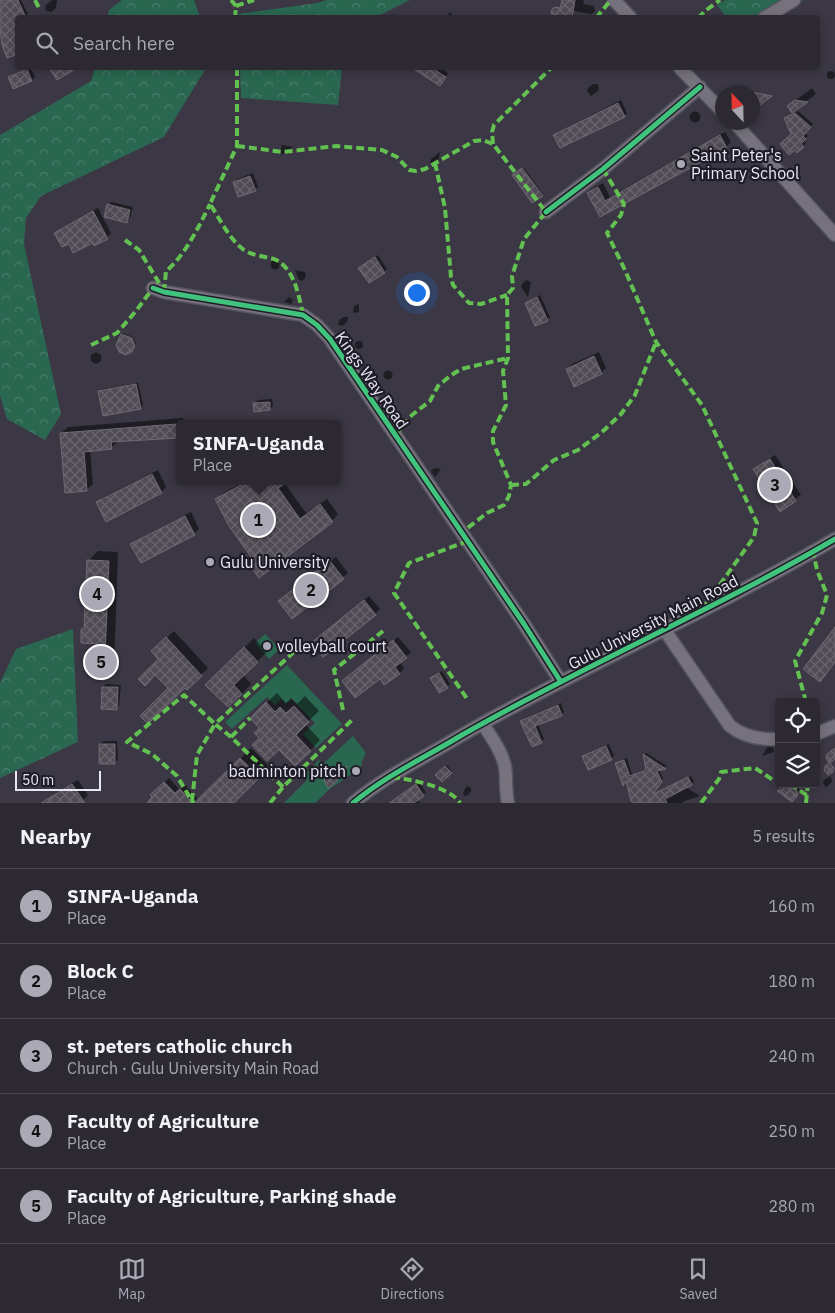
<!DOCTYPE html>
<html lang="en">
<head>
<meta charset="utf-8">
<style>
  :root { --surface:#2c2933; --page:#34313b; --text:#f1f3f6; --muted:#a6a6ac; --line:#48454e; --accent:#aca9b7 }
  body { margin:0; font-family:"IBM Plex Sans",sans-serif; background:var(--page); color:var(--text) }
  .controls { position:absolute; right:15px; bottom:15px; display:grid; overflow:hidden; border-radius:5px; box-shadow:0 2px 8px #0003 }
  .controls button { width:45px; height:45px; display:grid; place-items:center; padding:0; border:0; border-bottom:1px solid var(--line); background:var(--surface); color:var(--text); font:25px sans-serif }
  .compass { position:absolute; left:715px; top:85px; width:45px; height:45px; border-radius:50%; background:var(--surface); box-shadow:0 2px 8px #0003; rotate:338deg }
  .scale { position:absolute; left:15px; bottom:12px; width:86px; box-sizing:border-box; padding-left:5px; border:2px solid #e9e6f5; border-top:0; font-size:14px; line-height:18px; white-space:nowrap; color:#e9e6f5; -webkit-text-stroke:4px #1e1c26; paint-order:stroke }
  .you { position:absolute; left:416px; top:292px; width:18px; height:18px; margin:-12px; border:4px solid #fff; border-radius:50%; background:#1a73e8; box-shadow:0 0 0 8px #1a73e833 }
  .badge { display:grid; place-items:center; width:32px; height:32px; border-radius:50%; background:var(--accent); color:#111; font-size:16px; font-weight:700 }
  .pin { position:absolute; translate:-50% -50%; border:2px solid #fff; box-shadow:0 1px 5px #0006 }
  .popup { position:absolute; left:176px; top:420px; width:165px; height:65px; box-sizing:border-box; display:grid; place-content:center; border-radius:5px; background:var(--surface); filter:drop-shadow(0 1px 4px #0005); font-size:16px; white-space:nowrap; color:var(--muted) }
  .popup b { font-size:19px; color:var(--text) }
  .popup::after { content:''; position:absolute; left:50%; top:100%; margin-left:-10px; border:10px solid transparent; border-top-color:var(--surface) }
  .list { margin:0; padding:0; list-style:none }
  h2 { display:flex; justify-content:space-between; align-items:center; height:65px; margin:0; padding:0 20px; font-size:21px }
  h2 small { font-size:16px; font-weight:400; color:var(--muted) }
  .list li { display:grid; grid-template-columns:32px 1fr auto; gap:15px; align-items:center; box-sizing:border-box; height:75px; padding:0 20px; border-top:1px solid var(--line) }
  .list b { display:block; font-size:19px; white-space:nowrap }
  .list p { margin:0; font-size:16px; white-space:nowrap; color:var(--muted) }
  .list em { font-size:16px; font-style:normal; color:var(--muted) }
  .icon { flex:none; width:28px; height:28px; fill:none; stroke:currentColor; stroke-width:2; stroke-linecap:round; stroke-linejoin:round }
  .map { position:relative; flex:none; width:835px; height:803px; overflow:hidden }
  .search { position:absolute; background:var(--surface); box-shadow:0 2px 8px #0003; left:15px; right:15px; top:15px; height:55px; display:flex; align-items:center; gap:12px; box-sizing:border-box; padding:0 18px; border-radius:5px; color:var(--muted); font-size:19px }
  .sheet { height:440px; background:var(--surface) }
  nav { display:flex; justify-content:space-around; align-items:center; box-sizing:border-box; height:70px; border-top:1px solid var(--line); background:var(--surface); font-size:14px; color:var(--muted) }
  nav a { display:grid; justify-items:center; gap:2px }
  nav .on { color:var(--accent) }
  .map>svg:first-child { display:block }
  .grass { fill:#2a6750 }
  .forest { fill:url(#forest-crowns) }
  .shadow { fill:#0007 }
  .building { fill:url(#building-cross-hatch); stroke:#6f6974 }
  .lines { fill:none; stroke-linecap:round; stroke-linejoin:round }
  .minor-casing { stroke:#56535f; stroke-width:15 }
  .minor { stroke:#76727d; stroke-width:12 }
  .quiet { stroke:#63c152; stroke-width:4; stroke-dasharray:8 4; stroke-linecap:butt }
  .cycleway-casing { stroke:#1e1c26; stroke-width:8 }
  .cycleway { stroke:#40c37c; stroke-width:5 }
  .poi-dot { fill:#aca9b7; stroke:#1e1c26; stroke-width:2 }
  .labels { text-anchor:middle; stroke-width:4.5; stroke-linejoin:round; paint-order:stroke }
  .poi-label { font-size:16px; fill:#e9e6f5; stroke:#1e1c26; text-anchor:start }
  .street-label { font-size:16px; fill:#e9e6f5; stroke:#1e1c26 }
</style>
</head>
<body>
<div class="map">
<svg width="835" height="803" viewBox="0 0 835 803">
  <defs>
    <pattern id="forest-crowns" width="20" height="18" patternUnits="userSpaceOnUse" patternTransform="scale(1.25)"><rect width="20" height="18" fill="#2a6750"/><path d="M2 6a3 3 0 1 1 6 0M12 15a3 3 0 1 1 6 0" fill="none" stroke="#497d6a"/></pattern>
    <pattern id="building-cross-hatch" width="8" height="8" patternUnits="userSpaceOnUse" patternTransform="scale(1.25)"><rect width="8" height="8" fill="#504b54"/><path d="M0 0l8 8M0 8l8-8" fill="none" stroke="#69656d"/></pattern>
  </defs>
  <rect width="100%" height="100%" fill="#3b3744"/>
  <path class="grass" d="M265 634 280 649 269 659 255 643Z
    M287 665 342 724 316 748 303 734 315 723 292 699 286 704 281 699 275 705 267 697 232 729 225 722Z
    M353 736 366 753 362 761V765L356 771 331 788 315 803H284L307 780 303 776 319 760 323 764Z"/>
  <path class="forest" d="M122 0H194L200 17H107L109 10Z
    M327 0H410L376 17H238V14L317 3Z
    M725 0H804L773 17H726L717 5Z
    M95 68H206L164 137 41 196 26 218 24 244 61 414 45 440 7 419 0 396V135L91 81Z
    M240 68H342L338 105 241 98Z
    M73 629 78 742 0 778V683L16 649Z"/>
  <path class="shadow" d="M0 0H21L28 14 25 17 0 19Z
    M52 0H57L56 8 51 12 47 11 45 8 46 5Z
    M563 0H584L583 4 594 6 595 11 591 14 569 10 574 18H563L553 10 557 7H562Z
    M450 12 455 18H445Z
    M29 68H31L35 77 32 80 14 88 9 78 13 74Z
    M420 68H440L448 73 443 82 418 70Z
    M827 75a4 4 0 1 1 8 0a4 4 0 1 1-8 0Z
    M593 84H597L599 87 598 91 591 96 587 91 588 88Z
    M812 88 816 94 793 111 792 103Z
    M621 100 627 113 624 116 555 135 558 132Z
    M798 111 813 124 805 133 808 136 803 140 806 143 797 151 793 134 785 118Z
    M689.5 117a5.5 5.5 0 1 1 11 0a5.5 5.5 0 1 1-11 0Z
    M725 132 731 142 726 147 601 215 589 193 594 188 603 183 610 197Z
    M282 145 293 147 282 155 280 152Z
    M440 152 438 163H430L431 159Z
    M524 168 543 194 542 195 514 176Z
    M253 173 258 187 255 190 234 182 237 179Z
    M111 202 133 207 130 218 127 221 108 205Z
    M98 208 111 233 107 238 93 241 69 242 56 233 60 229Z
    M378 255 387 269 384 272 360 268Z
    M270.5 265a4.5 4.5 0 1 1 9 0a4.5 4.5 0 1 1-9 0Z
    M295 270 305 272 306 277 302 281 299 280Z
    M526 280 529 281 531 283 528 297 521 287 522 284Z
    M540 295 550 317 547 320 526 303Z
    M289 297 293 300 291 304 284 302Z
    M358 304 359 305V312L353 313 354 306Z
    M343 317H348L347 322 343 326 338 325 339 320Z
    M123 333 133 337 136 344 132 351 122 334Z
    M355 345a4 4 0 1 1 8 0a4 4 0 1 1-8 0Z
    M599 352 606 368 601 373 567 369 572 364Z
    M90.5 358a5.5 5.5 0 1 1 11 0a5.5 5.5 0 1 1-11 0Z
    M383.5 375a4.5 4.5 0 1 1 9 0a4.5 4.5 0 1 1-9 0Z
    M371 373 374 377 370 381 366 375Z
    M138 383 143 405 141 407 104 414 99 391 102 389Z
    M272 399 273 406 270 409 254 404 258 400Z
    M183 418V424H179V434L177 436 117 440V442L111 448 90 450 93 484 86 490 61 433 68 427Z
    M337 420 341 427 337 431V424H331Z
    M775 455 801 495 780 510 754 469Z
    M434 468 441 469 435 477 431 471Z
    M158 470 166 487 162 492 106 520 97 503 102 498Z
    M246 481H286L284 482 306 513 327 499 338 514 332 521 252 556 216 500 223 493Z
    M191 512 199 529 194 534 141 561 132 544 137 540Z
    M98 551 118 552 114 669 104 679 99 643 83 630 85 627 88 561Z
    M336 557 348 573 292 617 285 596Z
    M369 596 380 609 375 614 318 638Z
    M174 631 208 668 187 688H170L160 659 153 651Z
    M398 637 411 652 400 662 404 668 400 673 385 683 380 677H348Z
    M254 638 267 652 243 675 251 684 242 694 206 685Z
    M442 671 450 684 447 687 432 678Z
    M106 684 121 685 119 706 116 709 103 687Z
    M277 693 286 703 291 698 297 704 305 696 319 711 305 724 320 740 295 765 279 748 260 738 261 728 251 718Z
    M561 703 564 712 561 715 538 724 544 739 541 742 522 721 525 718Z
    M104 741H117L118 760 114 763 100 744Z
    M609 744 614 756 611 759 583 757 586 754Z
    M768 746 773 747 774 752 762 756Z
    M251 748 268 765V768L235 800 230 796 223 803H207L201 798Z
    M646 753 667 766 659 769 663 779 652 795 691 776 694 782 686 787 700 796 682 802 683 803H636L632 801 627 780 616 763 627 758 632 775 647 769 644 755Z
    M779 762V774L775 767Z
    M447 765 452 771 442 780 437 775Z
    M830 776 832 780V782L826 787 823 783 824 780Z
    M169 778 180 790 185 785 200 801 199 803H149L154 797 152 795Z
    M78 780 88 795 83 800 79 803H52L49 799 54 794Z
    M419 782 426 792 417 799 420 803H388Z
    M783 784H802L798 785 799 792 794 798 779 791 785 788Z
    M467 786 471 788V791L468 795 464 796 463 792Z"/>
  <path class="building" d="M0 0H18L26 18H18V54L7 58 2 45 0 28Z
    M562 0H575L572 18 553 16 551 13 552 9 555 7 560 8Z
    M49 68H77L57 80Z
    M412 68H432L446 77 440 86Z
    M27 69 32 81 13 89 8 77Z
    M752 92 772 96 760 105 752 104Z
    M795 100 808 102 792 113 787 106Z
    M618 103 625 117 560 148 553 135Z
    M795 113 811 127 803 136 806 139 801 144 804 147 797 153 795 150 789 155 780 144 791 134 784 118Z
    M720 135 727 148 600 217 587 193 598 187 605 201Z
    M522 168 543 196 532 203 512 175Z
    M250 176 256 191 238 197 233 182Z
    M107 204 130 210 127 223 104 217Z
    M93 211 108 239 94 246 93 243 73 253 69 244 62 247 54 233Z
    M375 257 385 273 369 283 358 268Z
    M537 297 548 321 535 326 525 303Z
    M121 334 132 338 135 346 132 352 126 355 119 352 116 345Z
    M594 356 602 374 574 387 566 369Z
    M136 384 141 409 103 416 98 391Z
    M270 402V410L254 412 253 403Z
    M177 424 178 438 111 442 112 449 84 452 87 491 65 493 60 433Z
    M770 459 796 501 780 512 753 469Z
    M152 474 162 493 106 522 96 502Z
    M248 481H290L278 488 300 519 320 504 333 522 259 578 246 561 251 557 229 526 215 499Z
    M185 516 195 535 141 563 130 544Z
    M87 560 109 561 104 680 95 679 98 644 81 643V629H84Z
    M330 561 344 579 292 619 278 601Z
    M364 600 376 615 323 657 311 643Z
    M835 627V662L820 682 803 669Z
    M166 637 202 676 187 690 185 688 148 724 140 716 168 688 155 675 145 686 138 679 158 659 151 651Z
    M393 640 407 658 395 667 400 674 384 685 380 679 355 698 342 681Z
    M244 647 258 662 234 685 242 694 228 707 205 685Z
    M439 673 448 688 439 693 430 678Z
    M102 687H118L117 710 101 709Z
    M266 702 275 712 280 707 286 713 294 706 309 722 296 735 311 751 295 766 279 750 267 761 252 745 259 738 254 733 259 728 250 718Z
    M558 705 562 716 535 726 542 743 532 747 520 721Z
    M99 744H115V764H99Z
    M606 746 612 760 588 770 582 756Z
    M835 748V759L830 763 834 768 833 772 828 775 824 770 825 766 829 763 826 758 827 754Z
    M643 754 666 769 657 771 662 782 653 794 688 777 692 785 665 799 667 803H633L631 801 626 781 623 786 615 763 624 760 630 776 646 770Z
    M240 758 260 777 234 803H194Z
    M348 766 334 784 328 788 324 780 331 773 333 774Z
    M445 766 452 773 442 782 435 775Z
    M164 782 175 793 180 789 193 803H147L152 797 150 795Z
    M72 784 85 803H41Z
    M416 784 424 796 414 803H389Z
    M782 784H795L798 795 792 802 777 791 784 789Z"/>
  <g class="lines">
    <defs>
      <path id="minor" d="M614 0 631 18
        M764 18 794 0
        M680 68 722 111
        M734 122 835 235
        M546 212 603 169 700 87
        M153 288 164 292 303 315 317 325 330 339 524 624 561 682
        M664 629 730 726C744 737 761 740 779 739
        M483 724C491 737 502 751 505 767 507 779 505 789 508 803
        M816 734 835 726
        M353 803C385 776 426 757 462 735 584 665 714 610 835 539"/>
    </defs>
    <use href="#minor" class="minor-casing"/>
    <use href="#minor" class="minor"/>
    <path class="quiet" d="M35 0 39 8
      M231 0 236 6 235 18
      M236 6 254 0
      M596 18 611 0
      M698 18 705 11 720 0
      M237 68V146L210 204C220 219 229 239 244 250 253 256 264 256 274 259 294 267 299 296 303 315
      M493 144 492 132 494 125 551 68
      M237 146 283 152 336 146 382 150 397 157 409 170 416 171 425 169 474 141 483 140 493 144 546 212 524 239 512 276 513 288 507 295 508 358 503 371 506 405 493 431V442L511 485 509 496 504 505 487 513 461 533
      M435 163 445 208 451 277 453 285 469 303 481 304 507 295
      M603 169 624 204 621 215 607 233 624 268 656 342 702 405 757 523 754 537 704 607
      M125 240 139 250 164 291
      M164 292 166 271C184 257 200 225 210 204
      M91 345 117 333 136 311 153 288
      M395 435 412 415 430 401 438 386 450 376 461 369 508 358
      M511 485 526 484 554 460 578 450 602 432 621 414 635 395 656 342
      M468 541 409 563 394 593 468 700
      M806 702 795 661 822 613 827 595 817 570 813 551
      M343 710 334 670 383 631
      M231 737 250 718
      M392 777C409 779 451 787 460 803
      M790 784 808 796
      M283 787 231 737 215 724 295 651
      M192 801 197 755 215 724 184 695 127 742 152 754 177 776 192 801 194 803
      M270 803 283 787 352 720
      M701 803 719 779 721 772 755 768 773 780 779 781
      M806 803 808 784"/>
    <defs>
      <path id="cycleway" d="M546 212 603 169 700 87
        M153 288 164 292 303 315 317 325 330 339 524 624 561 682
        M353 803C385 776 426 757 462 735 584 665 714 610 835 539"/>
    </defs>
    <use href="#cycleway" class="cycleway-casing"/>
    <use href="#cycleway" class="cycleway"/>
  </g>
  <g class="poi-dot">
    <circle cx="681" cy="164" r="5"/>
    <circle cx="210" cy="562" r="5"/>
    <circle cx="267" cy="646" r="5"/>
    <circle cx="356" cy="771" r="5"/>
  </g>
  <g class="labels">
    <g class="poi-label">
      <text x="691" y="161">Saint Peter's<tspan x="691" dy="18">Primary School</tspan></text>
      <text x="220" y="568">Gulu University</text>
      <text x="277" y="652">volleyball court</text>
      <text x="346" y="777" text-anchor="end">badminton pitch</text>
    </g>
    <g class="street-label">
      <text transform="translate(372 380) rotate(55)" y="6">Kings Way Road</text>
      <text transform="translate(653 622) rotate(-27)" y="6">Gulu University Main Road</text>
    </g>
  </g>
</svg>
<div class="controls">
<button><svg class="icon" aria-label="locate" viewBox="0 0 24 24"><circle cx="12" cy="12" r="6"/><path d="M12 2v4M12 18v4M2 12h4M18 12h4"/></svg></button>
<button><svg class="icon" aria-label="layers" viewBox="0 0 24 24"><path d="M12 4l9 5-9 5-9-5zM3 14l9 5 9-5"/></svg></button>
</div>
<svg class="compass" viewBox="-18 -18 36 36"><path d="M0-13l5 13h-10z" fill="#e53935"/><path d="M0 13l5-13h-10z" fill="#a6a6ac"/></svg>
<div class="scale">50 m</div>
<div class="you"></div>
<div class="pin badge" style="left:258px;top:520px">1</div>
<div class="popup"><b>SINFA-Uganda</b>Place</div>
<div class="pin badge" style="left:311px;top:590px">2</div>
<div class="pin badge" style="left:775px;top:485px">3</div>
<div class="pin badge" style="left:97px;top:594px">4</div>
<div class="pin badge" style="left:101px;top:662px">5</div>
<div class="search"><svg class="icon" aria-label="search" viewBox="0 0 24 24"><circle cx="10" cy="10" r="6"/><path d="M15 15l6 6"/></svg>Search here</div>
</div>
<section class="sheet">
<h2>Nearby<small>5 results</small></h2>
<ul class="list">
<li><span class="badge">1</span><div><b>SINFA-Uganda</b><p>Place</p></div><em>160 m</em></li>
<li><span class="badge">2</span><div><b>Block C</b><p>Place</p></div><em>180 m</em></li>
<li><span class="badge">3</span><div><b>st. peters catholic church</b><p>Church · Gulu University Main Road</p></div><em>240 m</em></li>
<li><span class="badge">4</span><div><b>Faculty of Agriculture</b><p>Place</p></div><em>250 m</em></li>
<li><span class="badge">5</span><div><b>Faculty of Agriculture, Parking shade</b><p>Place</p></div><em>280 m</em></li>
</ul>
</section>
<nav>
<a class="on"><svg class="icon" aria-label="map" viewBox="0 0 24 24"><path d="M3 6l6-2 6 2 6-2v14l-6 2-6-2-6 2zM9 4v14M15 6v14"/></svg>Map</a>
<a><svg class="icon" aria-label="directions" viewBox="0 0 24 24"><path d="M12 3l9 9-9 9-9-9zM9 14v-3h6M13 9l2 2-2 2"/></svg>Directions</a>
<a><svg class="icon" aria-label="saved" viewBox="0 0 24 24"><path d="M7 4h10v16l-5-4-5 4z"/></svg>Saved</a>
</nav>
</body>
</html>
